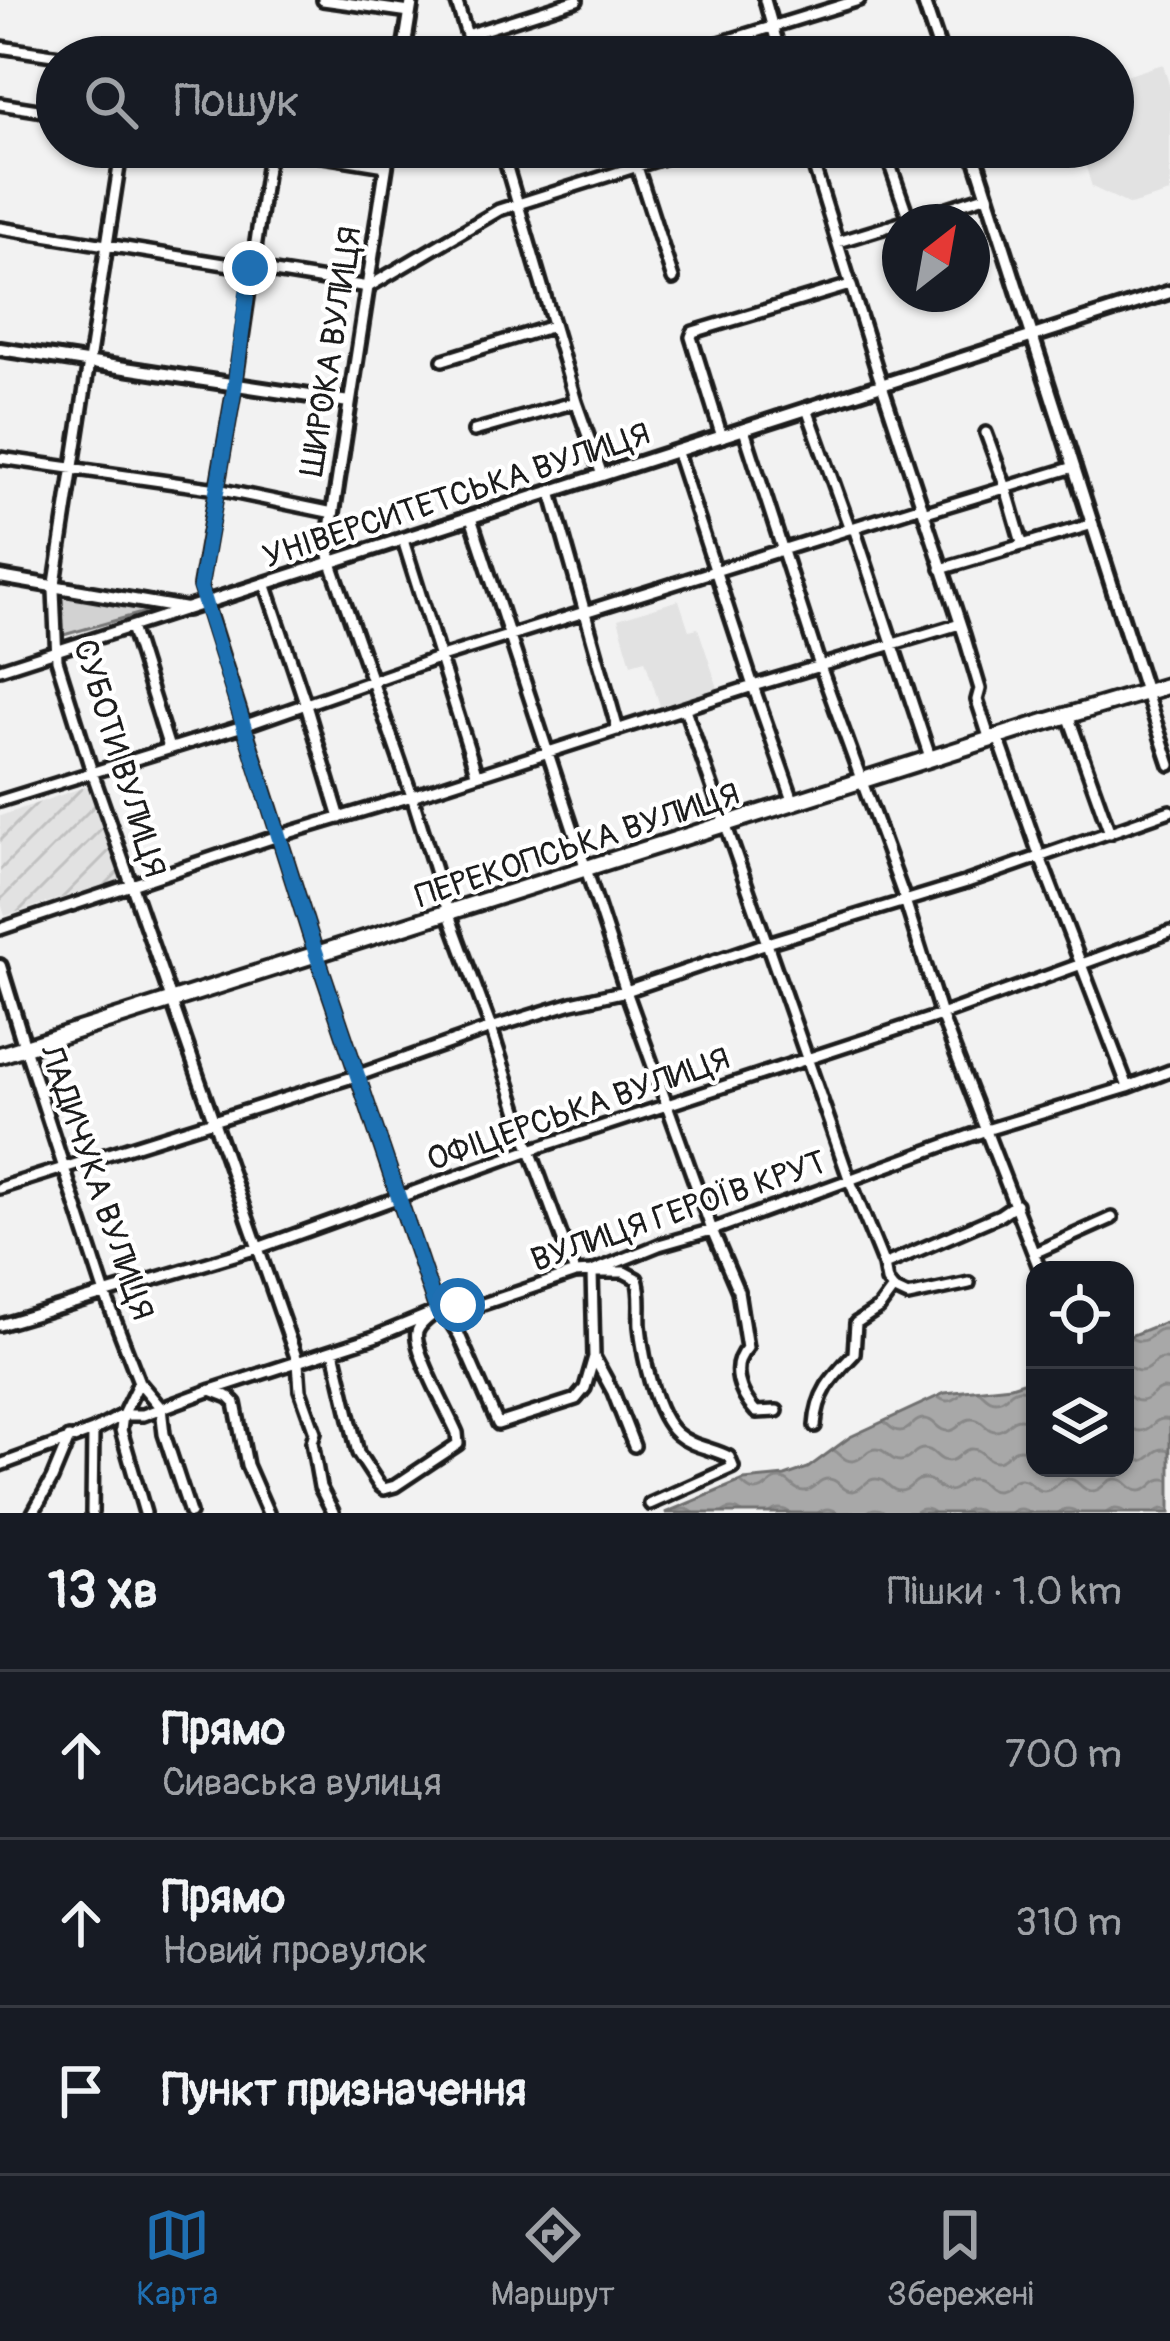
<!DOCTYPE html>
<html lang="uk">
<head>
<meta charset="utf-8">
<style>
  :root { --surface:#171b24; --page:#242831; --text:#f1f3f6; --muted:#9ea1a6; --line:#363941; --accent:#1f6fb2 }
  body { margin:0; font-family:Pangolin,sans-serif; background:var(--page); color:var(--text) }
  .controls { position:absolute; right:36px; bottom:36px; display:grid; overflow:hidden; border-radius:24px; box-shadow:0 3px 9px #0004 }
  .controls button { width:108px; height:108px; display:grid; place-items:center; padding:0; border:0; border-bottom:3px solid var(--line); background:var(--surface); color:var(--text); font:60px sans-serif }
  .compass { position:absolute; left:882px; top:204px; width:108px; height:108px; border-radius:50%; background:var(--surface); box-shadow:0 3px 9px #0004; rotate:31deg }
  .stop { position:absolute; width:36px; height:36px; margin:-27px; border:9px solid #1f6fb2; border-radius:50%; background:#fff }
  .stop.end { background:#1f6fb2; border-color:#fff; box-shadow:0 3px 12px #0008 }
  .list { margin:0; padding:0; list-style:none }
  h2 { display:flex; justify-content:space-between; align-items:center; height:156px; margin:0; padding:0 48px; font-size:51px }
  h2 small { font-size:39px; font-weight:400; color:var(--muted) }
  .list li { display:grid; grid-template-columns:78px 1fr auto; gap:36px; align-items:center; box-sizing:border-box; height:168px; padding:0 48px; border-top:3px solid var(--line) }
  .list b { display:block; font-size:45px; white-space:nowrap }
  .list p { margin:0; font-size:39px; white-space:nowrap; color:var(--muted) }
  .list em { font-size:39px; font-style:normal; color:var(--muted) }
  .icon { flex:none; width:66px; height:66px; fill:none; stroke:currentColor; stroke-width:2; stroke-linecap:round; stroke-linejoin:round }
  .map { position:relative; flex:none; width:1170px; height:1513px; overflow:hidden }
  .search { position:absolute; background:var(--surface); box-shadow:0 3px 9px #0004; left:36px; right:36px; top:36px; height:132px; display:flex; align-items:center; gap:30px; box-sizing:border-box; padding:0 42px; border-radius:66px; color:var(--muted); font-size:45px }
  .sheet { height:660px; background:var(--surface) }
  nav { display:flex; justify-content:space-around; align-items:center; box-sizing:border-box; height:168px; border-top:3px solid var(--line); background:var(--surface); font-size:33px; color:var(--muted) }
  nav a { display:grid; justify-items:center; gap:6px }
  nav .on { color:var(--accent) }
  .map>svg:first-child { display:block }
  .built { fill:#e2e2e2 }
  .industrial { fill:url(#industrial-furrows) }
  .grass { fill:#d2d2d2; stroke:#777; stroke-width:3 }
  .water { fill:url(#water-waves); stroke:#707070; stroke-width:3 }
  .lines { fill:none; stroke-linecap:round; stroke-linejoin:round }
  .minor-casing { stroke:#1c1c1c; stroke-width:18 }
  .tertiary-casing { stroke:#1c1c1c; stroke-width:20 }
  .primary-casing { stroke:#1c1c1c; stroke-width:22 }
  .minor { stroke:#fff; stroke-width:9 }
  .tertiary { stroke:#fff; stroke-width:10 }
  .primary { stroke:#fff; stroke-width:14 }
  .route { stroke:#1f6fb2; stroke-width:15 }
  .labels { text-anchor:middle; stroke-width:9; stroke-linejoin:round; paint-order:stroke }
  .street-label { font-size:33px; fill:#1c1c1c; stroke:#fff }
</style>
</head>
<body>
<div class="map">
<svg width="1170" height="1513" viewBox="0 0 1170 1513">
  <defs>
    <pattern id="industrial-furrows" width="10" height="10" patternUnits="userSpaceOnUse" patternTransform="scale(3)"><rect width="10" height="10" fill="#e2e2e2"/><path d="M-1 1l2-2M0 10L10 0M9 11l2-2" fill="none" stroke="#c1c1c1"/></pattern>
    <pattern id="water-waves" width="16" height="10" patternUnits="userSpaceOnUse" patternTransform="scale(3)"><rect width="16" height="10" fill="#a8a8a8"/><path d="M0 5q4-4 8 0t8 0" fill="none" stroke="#888"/></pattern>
  </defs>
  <rect width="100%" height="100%" fill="#f2f2f2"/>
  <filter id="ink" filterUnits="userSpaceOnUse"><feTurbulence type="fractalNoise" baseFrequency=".00833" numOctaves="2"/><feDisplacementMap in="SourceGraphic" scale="24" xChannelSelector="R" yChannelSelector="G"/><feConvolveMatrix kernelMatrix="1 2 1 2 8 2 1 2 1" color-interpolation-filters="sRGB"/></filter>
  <g filter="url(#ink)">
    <path class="built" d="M1163 64 1170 88V193L1130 205 1092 187 1080 147H1113V80Z
      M679 600 689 630 698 628 718 688 660 706 645 660 631 664 618 619Z"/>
    <path class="industrial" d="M87 786 122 879 5 916 0 900V816Z"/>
    <path class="grass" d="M64 592 149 611 60 636 59 627 63 614 60 597Z"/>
    <path class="water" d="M1170 1320V1513H665L744 1480 785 1476 808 1468 850 1437 945 1393 1011 1386 1035 1378V1468H1125V1338Z"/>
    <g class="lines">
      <defs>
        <path id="minor" d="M323 0 410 12
          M456 0 474 57
          M765 0 781 57
          M467 35 577 0
          M0 47 66 57
          M674 57 859 0
          M0 104 57 113
          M122 147 54 590 57 660 92 772 298 1363 300 1390 315 1432 312 1442 320 1487 333 1512
          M268 147 386 166
          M270 147 235 385 200 586 312 941 437 1311C430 1317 419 1324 417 1332 412 1348 449 1414 457 1433L458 1444 395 1486 384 1489 379 1485 358 1453 334 1351
          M501 147 576 402 602 475
          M808 147 877 370 964 635 980 689 977 700 990 740
          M887 156 910 222
          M637 167 673 279
          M904 222 988 195
          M0 228 368 287 499 210 698 147
          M838 242 900 223
          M443 360 553 326
          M807 409 850 529
          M744 430 820 666 905 900 941 1015 1040 1270
          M474 431 576 402
          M986 433 1006 488 1022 543
          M722 437 691 337 693 332 850 285
          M677 453 753 686 794 803
          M0 458 217 489 333 513
          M551 492 618 730
          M926 512 1074 467
          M471 518 626 991 712 1230 738 1291 747 1348C729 1367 740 1395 756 1412L777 1411
          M854 528 931 760
          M403 540 476 773
          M331 563 412 796 448 912 491 1028 530 1150 575 1273
          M941 569 1093 524
          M265 583 306 705 340 818
          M131 627 169 748
          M0 669 183 610
          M1146 693 1170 765
          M685 709 850 1181 884 1265 887 1281 893 1289 879 1308 856 1323 854 1354C831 1378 817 1393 815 1426
          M1068 715 1110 833
          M998 737 1040 857 1128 1087
          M0 801 243 726 438 658 922 506
          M0 929 278 836 412 796 753 686 960 624
          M25 1048 105 1294 139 1382 161 1408 164 1434 190 1513
          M0 1188 356 1076 491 1028 572 1003 626 991 767 943 967 882 1170 811
          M1034 1253 1112 1218
          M884 1265 1000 1215 1016 1204
          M893 1289 908 1296 969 1283
          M442 1309 459 1335 498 1424 576 1399 585 1388 594 1357
          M0 1325 258 1248 530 1150 941 1015 1170 932
          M139 1382 123 1415 121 1430 145 1513
          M211 1390 229 1397 235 1403 247 1465 268 1513
          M634 1446 613 1392 594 1357 592 1272H624L637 1279C642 1294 639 1310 640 1326 643 1356 654 1414 677 1434 692 1447 712 1448 729 1457L733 1467 650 1504
          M0 1465 93 1431 123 1415H143L211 1390 374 1337 442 1309 483 1304 575 1273 592 1272 659 1245 712 1230 986 1130 1128 1087 1170 1071
          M33 1513 52 1479 69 1438
          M92 1513 93 1431"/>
        <path id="tertiary" d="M923 0 942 57
          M403 57 412 0
          M972 147 1146 693
          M0 349 349 402
          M331 563 328 545 389 147
          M0 577 186 609 1170 292
          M0 966 25 1048"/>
        <path id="primary" d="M0 1055 1045 722 1170 685"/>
      </defs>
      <use href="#minor" class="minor-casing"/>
      <use href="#tertiary" class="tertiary-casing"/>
      <use href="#primary" class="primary-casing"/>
      <use href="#minor" class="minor"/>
      <use href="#tertiary" class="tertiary"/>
      <use href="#primary" class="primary"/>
    </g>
  </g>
  <g class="lines" filter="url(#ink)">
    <path class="route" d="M250 268 235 385 200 588 312 941 437 1311 458 1305"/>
  </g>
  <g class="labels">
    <g class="street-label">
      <text transform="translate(330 351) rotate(-81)" y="12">ШИРОКА ВУЛИЦЯ</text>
      <text transform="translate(456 494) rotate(-18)" y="12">УНІВЕРСИТЕТСЬКА ВУЛИЦЯ</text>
      <text transform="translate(121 758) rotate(73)" y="12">СУБОТИ ВУЛИЦЯ</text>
      <text transform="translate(577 844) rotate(-18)" y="12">ПЕРЕКОПСЬКА ВУЛИЦЯ</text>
      <text transform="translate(578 1108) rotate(-19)" y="12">ОФІЦЕРСЬКА ВУЛИЦЯ</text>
      <text transform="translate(98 1182) rotate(71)" y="12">ЛАДИЧУКА ВУЛИЦЯ</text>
      <text transform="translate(678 1210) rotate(-19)" y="12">ВУЛИЦЯ ГЕРОЇВ КРУТ</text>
    </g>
  </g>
</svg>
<div class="controls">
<button><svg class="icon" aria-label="locate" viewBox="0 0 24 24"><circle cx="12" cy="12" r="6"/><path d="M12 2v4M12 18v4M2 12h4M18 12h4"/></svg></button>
<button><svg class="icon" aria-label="layers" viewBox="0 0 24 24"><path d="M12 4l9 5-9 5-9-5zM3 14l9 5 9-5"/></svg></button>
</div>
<svg class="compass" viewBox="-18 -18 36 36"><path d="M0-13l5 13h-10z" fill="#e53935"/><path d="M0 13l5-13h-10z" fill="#9ea1a6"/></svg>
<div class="stop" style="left:458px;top:1305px"></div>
<div class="stop end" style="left:250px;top:268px"></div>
<div class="search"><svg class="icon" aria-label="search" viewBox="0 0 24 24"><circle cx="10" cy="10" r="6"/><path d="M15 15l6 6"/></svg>Пошук</div>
</div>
<section class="sheet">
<h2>13 хв<small>Пішки · 1.0 km</small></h2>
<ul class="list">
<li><svg class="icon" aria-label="ahead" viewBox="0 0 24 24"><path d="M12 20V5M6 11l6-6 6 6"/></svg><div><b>Прямо</b><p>Сиваська вулиця</p></div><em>700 m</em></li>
<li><svg class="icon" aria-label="ahead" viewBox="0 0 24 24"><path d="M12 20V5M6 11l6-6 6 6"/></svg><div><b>Прямо</b><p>Новий провулок</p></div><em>310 m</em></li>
<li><svg class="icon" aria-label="arrive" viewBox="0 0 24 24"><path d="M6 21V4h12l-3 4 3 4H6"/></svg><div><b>Пункт призначення</b></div></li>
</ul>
</section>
<nav>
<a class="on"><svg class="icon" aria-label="map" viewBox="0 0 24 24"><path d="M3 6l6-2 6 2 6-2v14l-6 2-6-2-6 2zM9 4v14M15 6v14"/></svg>Карта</a>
<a><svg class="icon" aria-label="directions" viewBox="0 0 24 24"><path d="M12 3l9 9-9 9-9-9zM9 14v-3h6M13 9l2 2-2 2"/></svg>Маршрут</a>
<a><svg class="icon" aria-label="saved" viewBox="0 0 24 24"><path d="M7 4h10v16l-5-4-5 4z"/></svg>Збережені</a>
</nav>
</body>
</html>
